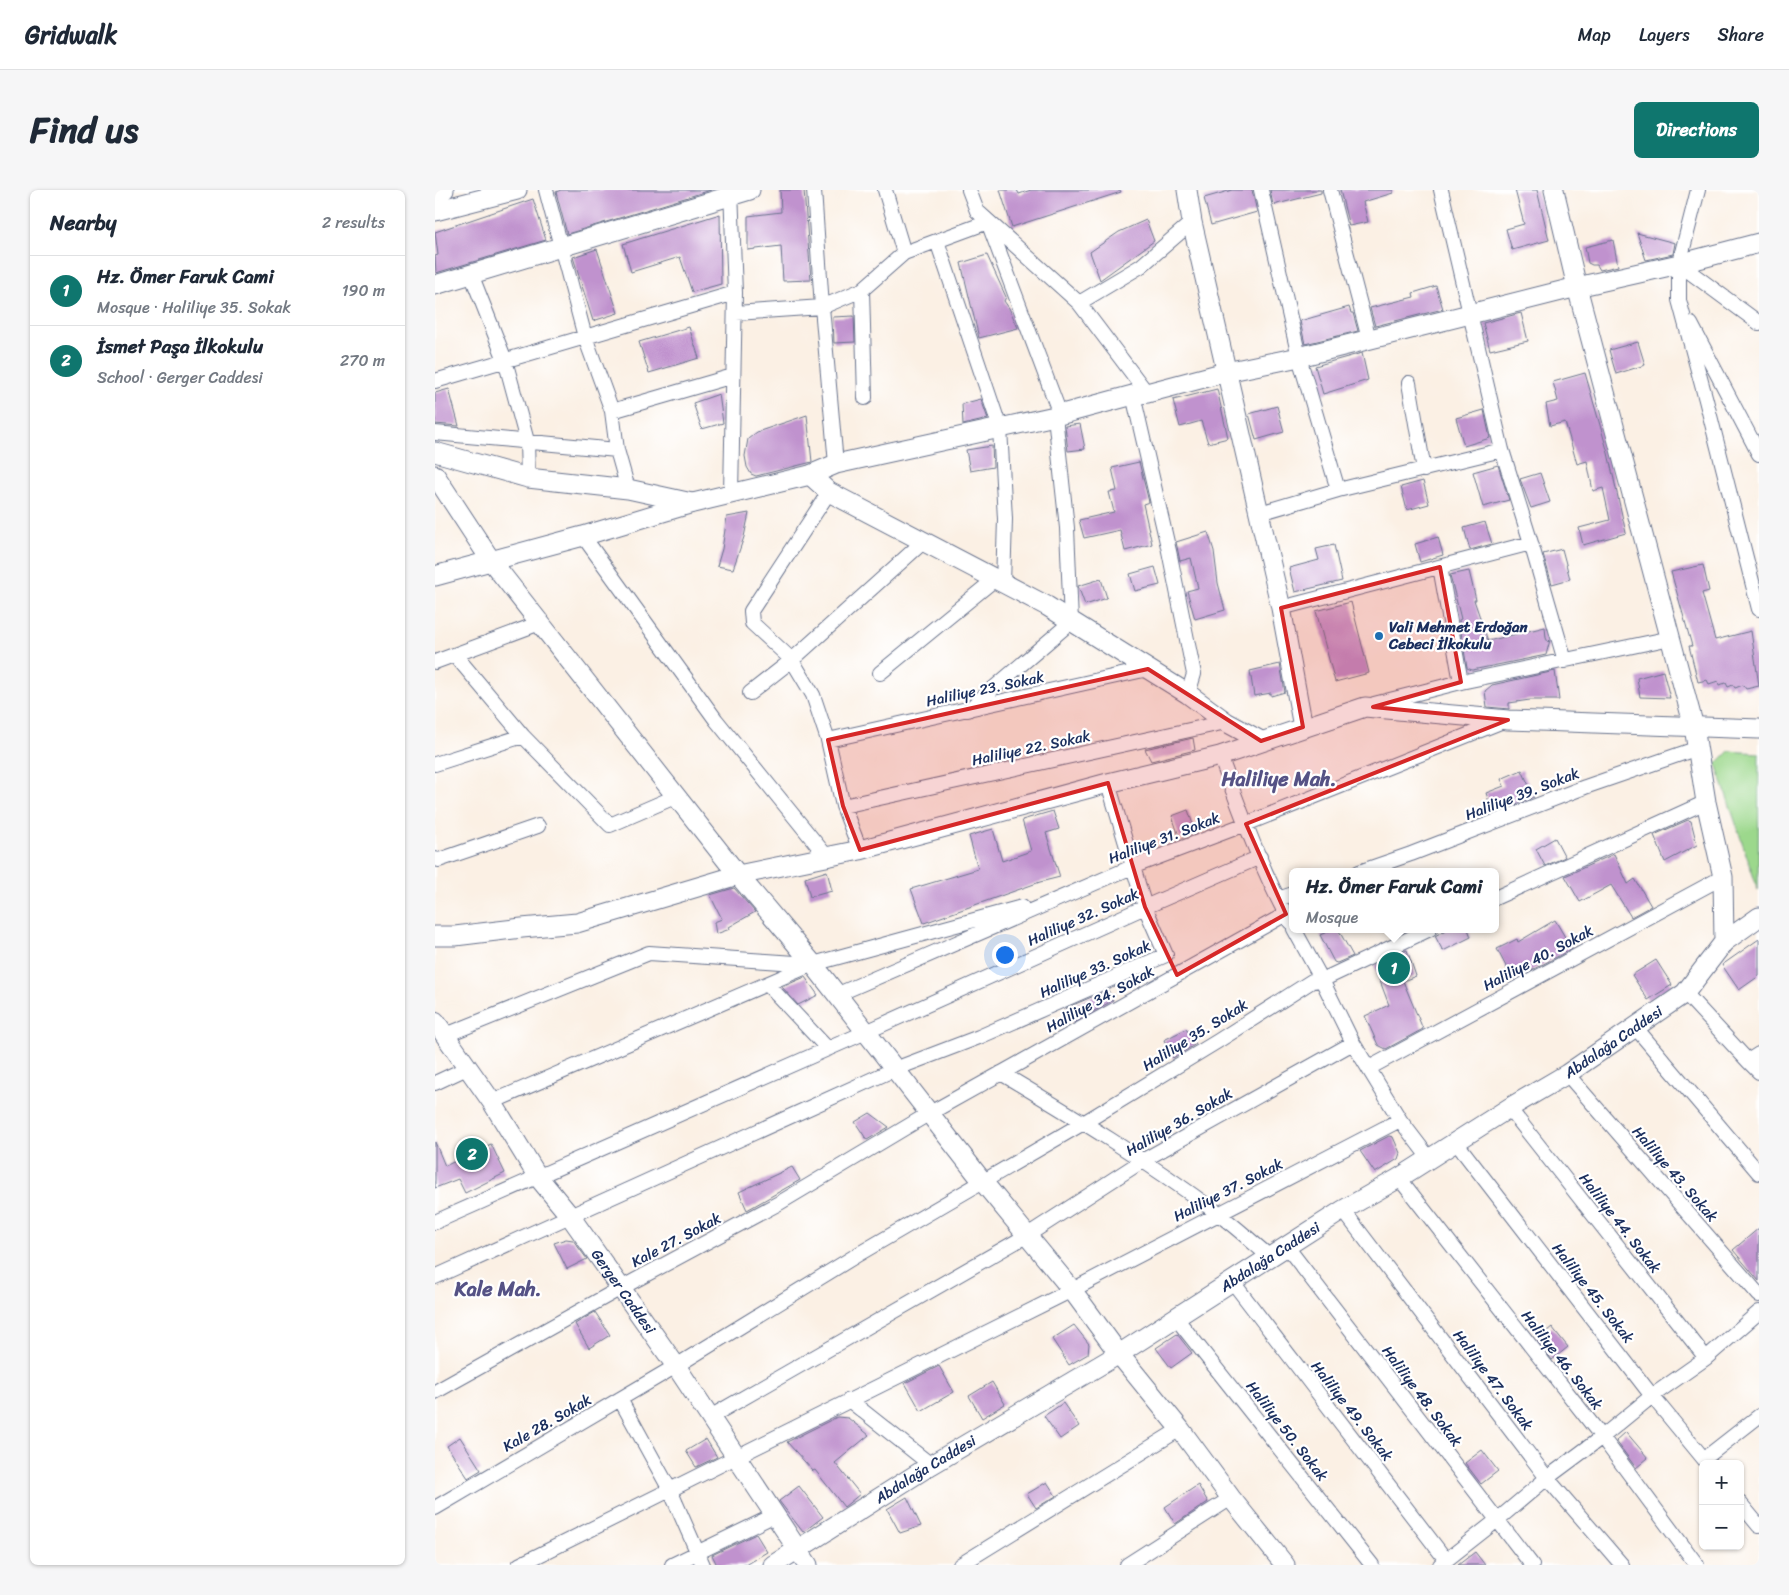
<!DOCTYPE html>
<html lang="en">
<head>
<meta charset="utf-8">
<style>
  :root { --surface:#fff; --page:#f6f6f7; --text:#1f2937; --muted:#747a83; --line:#e0e1e3; --accent:#0f766e }
  body { margin:0; font-family:Sriracha,sans-serif; background:var(--page); color:var(--text) }
  .controls { position:absolute; right:15px; bottom:15px; display:grid; overflow:hidden; border-radius:8px; box-shadow:0 1px 4px #0004 }
  .controls button { width:45px; height:45px; display:grid; place-items:center; padding:0; border:0; border-bottom:1px solid var(--line); background:var(--surface); color:var(--text); font:25px sans-serif }
  .you { position:absolute; left:569px; top:764px; width:18px; height:18px; margin:-12px; border:4px solid #fff; border-radius:50%; background:#1a73e8; box-shadow:0 0 0 8px #1a73e833 }
  .badge { display:grid; place-items:center; width:32px; height:32px; border-radius:50%; background:var(--accent); color:#fff; font-size:16px; font-weight:700 }
  .pin { position:absolute; translate:-50% -50%; border:2px solid #fff; box-shadow:0 1px 5px #0006 }
  .popup { position:absolute; left:854px; top:678px; width:210px; height:65px; box-sizing:border-box; display:grid; place-content:center; border-radius:8px; background:var(--surface); filter:drop-shadow(0 1px 4px #0005); font-size:16px; white-space:nowrap; color:var(--muted) }
  .popup b { font-size:19px; color:var(--text) }
  .popup::after { content:''; position:absolute; left:50%; top:100%; margin-left:-10px; border:10px solid transparent; border-top-color:var(--surface) }
  .list { margin:0; padding:0; list-style:none }
  h2 { display:flex; justify-content:space-between; align-items:center; height:65px; margin:0; padding:0 20px; font-size:21px }
  h2 small { font-size:16px; font-weight:400; color:var(--muted) }
  .list li { display:grid; grid-template-columns:32px 1fr auto; gap:15px; align-items:center; box-sizing:border-box; height:70px; padding:0 20px; border-top:1px solid var(--line) }
  .list b { display:block; font-size:19px; white-space:nowrap }
  .list p { margin:0; font-size:16px; white-space:nowrap; color:var(--muted) }
  .list em { font-size:16px; font-style:normal; color:var(--muted) }
  .map { position:relative; flex:none; width:1324px; height:1375px; overflow:hidden; border-radius:8px }
  header { display:flex; align-items:center; gap:30px; box-sizing:border-box; height:70px; padding:0 25px; background:var(--surface); border-bottom:1px solid var(--line) }
  header strong { font-size:24px }
  nav { display:flex; gap:28px; margin-inline-start:auto; font-size:18px }
  .intro { display:flex; align-items:center; justify-content:space-between; box-sizing:border-box; height:120px; padding:0 30px }
  h1 { margin:0; font-size:35px }
  .button { padding:12px 22px; border-radius:8px; background:var(--accent); color:#fff; font-size:18px; font-weight:700 }
  main { display:flex; gap:30px; padding:0 30px }
  aside { flex:1; background:var(--surface); border-radius:8px; box-shadow:0 1px 4px #0004 }
  .map>svg:first-child { display:block }
  .green { fill:#9cd88c; stroke:#5c8475 }
  .building { fill:#c092ce }
  .lines { fill:none; stroke-linecap:round; stroke-linejoin:round }
  .street-casing { stroke:#69738d; stroke-width:16 }
  .secondary-casing { stroke:#69738d; stroke-width:21 }
  .street { stroke:#fff; stroke-width:14 }
  .secondary { stroke:#fff; stroke-width:19 }
  .marked { fill:#d62828; fill-opacity:0.2; stroke:#d62828; stroke-width:4; stroke-linejoin:round }
  .poi-dot { fill:#1f6fb2; stroke:#fff; stroke-width:2 }
  .labels { text-anchor:middle; stroke-width:4.5; stroke-linejoin:round; paint-order:stroke }
  .poi-label { font-size:15px; font-weight:bold; fill:#1b2f5e; stroke:#fff; text-anchor:start }
  .street-label { font-size:15px; fill:#1b2f5e; stroke:#fff }
  .district-label { font-size:20px; font-weight:bold; fill:#555285; stroke:#fff }
</style>
</head>
<body>
<header>
<strong>Gridwalk</strong>
<nav><a>Map</a><a>Layers</a><a>Share</a></nav>
</header>
<div class="intro"><h1>Find us</h1><a class="button">Directions</a></div>
<main>
<aside>
<h2>Nearby<small>2 results</small></h2>
<ul class="list">
<li><span class="badge">1</span><div><b>Hz. Ömer Faruk Cami</b><p>Mosque · Haliliye 35. Sokak</p></div><em>190 m</em></li>
<li><span class="badge">2</span><div><b>İsmet Paşa İlkokulu</b><p>School · Gerger Caddesi</p></div><em>270 m</em></li>
</ul>
</aside>
<div class="map">
<svg width="1324" height="1375" viewBox="0 0 1324 1375">
  <rect width="100%" height="100%" fill="#fff"/>
  <filter id="ink" filterUnits="userSpaceOnUse"><feTurbulence type="fractalNoise" baseFrequency=".02" numOctaves="2"/><feDisplacementMap in="SourceGraphic" scale="10" xChannelSelector="R" yChannelSelector="G"/><feConvolveMatrix kernelMatrix="1 2 1 2 8 2 1 2 1" color-interpolation-filters="sRGB"/></filter>
  <filter id="wash" filterUnits="userSpaceOnUse"><feTurbulence type="fractalNoise" baseFrequency=".0096" numOctaves="4" result="noise"/><feDisplacementMap in="SourceGraphic" scale="20" xChannelSelector="R" yChannelSelector="G"/><feGaussianBlur stdDeviation="1.12" result="paint"/><feColorMatrix in="noise" values="0 0 0 0 0 0 0 0 0 0 0 0 0 0 0 0 0 1.4 0 .05"/><feComposite in="paint" operator="in"/></filter>
  <g filter="url(#wash)">
    <rect width="100%" height="100%" fill="#fbf0e4"/>
    <path class="green" d="M1294 561 1324 563 1323 700 1281 574Z"/>
    <g id="blocks">
      <path class="building" d="M126 0H276L132 44 121 2Z
        M345 0H369L376 90 348 91 346 56 313 60V26L346 22Z
        M565 0H582L584 4 596 0H685L686 2 577 37Z
        M797 0H817L822 22 776 35 769 8Z
        M835 0H886V3L838 15Z
        M905 0H958V3L928 12 933 32 914 36Z
        M1080 0H1102L1114 50 1077 60 1071 39 1089 34Z
        M98 9 111 50 1 83 0 66 3 65 0 42Z
        M285 24 286 94 257 102 245 67 196 82 188 54Z
        M711 30 719 51 665 90 655 62 684 42Z
        M1202 43 1240 53 1238 64 1211 70Z
        M1178 50 1183 76 1165 80 1162 75H1157L1153 73 1150 57Z
        M162 59 183 123 158 131 138 67Z
        M552 65 571 107 569 111 574 118 583 138 544 148 526 73Z
        M1001 96 1008 119 940 136 935 118 979 107 978 103Z
        M914 117 916 123H918L923 141 870 154 865 131Z
        M1086 123 1093 151 1055 160 1048 133Z
        M419 126 420 152 399 153 398 127Z
        M254 137 264 168 214 183 204 152Z
        M1203 152 1210 175 1181 184 1174 160Z
        M927 163 933 190 888 204 880 176Z
        M1150 183 1173 263 1191 343 1148 355 1144 338 1175 330 1168 298 1158 301 1152 271 1142 274 1130 232 1115 236 1111 214 1123 211 1118 192Z
        M14 199 24 236 0 234V203Z
        M782 199 793 248 773 253 766 231 745 237 738 210Z
        M284 204 288 233 267 239 258 213Z
        M546 209 553 229 528 235 527 214Z
        M842 216 849 242 821 250 814 224Z
        M1049 220 1055 248 1029 256 1021 228Z
        M372 225 377 272 321 286 316 284 312 277 310 266 313 249 322 242Z
        M645 234 650 259 633 261 630 236Z
        M557 256 558 277 535 281 531 260Z
        M704 272 714 312 708 314 717 354 690 361 685 340 649 348 644 330 679 322 674 302 682 301 677 278Z
        M1063 275 1074 310 1048 317 1038 282Z
        M1105 283 1115 312 1096 318 1085 289Z
        M988 291 994 314 972 320 966 297Z
        M314 323 309 347 298 379 282 376 287 359 292 327Z
        M1050 332 1057 354 1035 360 1029 338Z
        M773 342 779 361 783 393 790 420 760 429 752 401 763 398 756 368 745 371 741 352Z
        M1003 347 1008 365 985 372 980 354Z
        M899 355 907 391 860 402 854 378 884 370 881 359Z
        M1127 359 1135 389 1117 394 1108 364Z
        M1268 375 1274 401 1267 403 1280 450 1316 441 1324 496 1311 499 1308 495 1300 498 1298 495 1293 497 1291 493 1284 495 1283 491 1274 494 1272 490 1263 492 1254 456H1257L1236 382Z
        M720 377 725 395 700 401 695 384Z
        M1034 381 1041 410H1039L1053 451 1110 437 1111 448 1113 452 1115 450 1111 465 1037 480 1032 478 1024 430 1026 429 1015 385Z
        M666 389 672 408 650 415 643 396Z
        M916 412 934 483 900 492 881 421Z
        M845 474 850 502 836 506V503L819 506 815 481Z
        M1120 481 1124 510H1095L1074 513V519L1052 517 1050 501 1057 495Z
        M1228 481 1235 508 1205 507 1202 488Z
        M758 548 760 560 716 571 710 559Z
        M1087 580 1099 607 1058 623 1051 603 1069 596 1066 589Z
        M753 620 761 643 745 649 737 626Z
        M618 621 624 639 611 643 625 687 605 692 489 733 476 699 543 679 534 646 558 639 567 671 596 661 587 630Z
        M1253 630 1256 631 1262 655 1230 672 1219 645Z
        M1120 648 1130 667 1110 676 1101 659Z
        M1179 664 1193 694 1200 689 1216 716 1196 727 1176 695 1145 712 1130 686Z
        M392 681 397 701 375 707 370 688Z
        M299 698 320 722 294 737 295 739 281 744 279 732 287 729 275 705Z
        M1120 730 1137 759 1078 790 1062 759 1082 749 1083 752Z
        M898 739H903L918 766 902 773 899 772 885 745Z
        M1012 739H1033L1036 747 1008 761 1000 746Z
        M1324 749V786L1304 800 1287 775Z
        M972 760 981 786 968 791 988 839 951 859 943 855 930 826 954 815 939 775Z
        M1221 770 1237 795 1213 810 1197 785Z
        M370 787 383 805 363 815 347 797Z
        M673 800 678 810 639 833 631 818Z
        M751 839 761 854 738 868 729 850Z
        M435 923 454 937 432 950 420 932Z
        M954 946 958 947 965 963 963 969 940 983 925 961Z
        M0 952 10 976 56 954 70 983 30 1003 23 989 0 998Z
        M357 977 365 990 312 1020 304 1002Z
        M1324 1038V1091L1298 1060Z
        M131 1049 138 1050 152 1069 132 1079 119 1053Z
        M160 1122 175 1145 154 1158 140 1134Z
        M639 1135 654 1154 653 1164 634 1175 617 1149Z
        M1117 1137 1133 1157 1117 1170 1102 1149Z
        M742 1144 757 1163 736 1178 721 1158Z
        M504 1176 519 1202 486 1221 470 1193Z
        M557 1192 570 1214 547 1228 534 1206Z
        M628 1213 644 1236 625 1249 609 1226Z
        M402 1227 413 1228 434 1245 400 1273 425 1304 409 1317 380 1280 378 1281 352 1252Z
        M1191 1242 1213 1268 1201 1278 1181 1251Z
        M25 1247 46 1280 33 1288 12 1256Z
        M271 1249 282 1267 261 1277 251 1261Z
        M1047 1260 1063 1281 1046 1294 1030 1273Z
        M612 1292 621 1306 601 1318 592 1304Z
        M763 1295 773 1312 740 1334 730 1317Z
        M364 1296 388 1327 368 1342 344 1311Z
        M472 1307 486 1336 465 1343 452 1319Z
        M321 1344 332 1362 310 1375H282L277 1365Z
        M1040 1362 1050 1375H1023Z"/>
    </g>
  </g>
  <g filter="url(#ink)">
    <use href="#blocks" fill-opacity="0" stroke="#69738d" stroke-width="1"/>
    <g class="lines">
      <defs>
        <path id="street" d="M111 0 150 147 177 221
          M296 0 300 103
          M379 0 387 117 401 274
          M450 0 469 63
          M534 0 542 21 644 113 712 203
          M826 0 864 167 903 300
          M895 0 934 149
          M1006 0 1067 260 1096 353 1130 471
          M1263 0 1244 74V110L1271 210 1324 419
          M502 51 565 238 570 329 568 394
          M1244 74 1324 133
          M36 84 70 170 92 251 93 288
          M427 100 430 208
          M644 113 706 76 757 32
          M301 123 387 117 427 100 469 63 553 32 625 224
          M1256 134 1324 264
          M0 191 300 103 296 303
          M974 193 989 280
          M698 205 734 361 759 484 753 504
          M0 243 182 260
          M193 299 182 260 177 221 298 186
          M394 302 316 421 317 433 357 470 378 505 393 550 408 616 425 660
          M825 323 903 300 1067 260
          M148 346 281 530 392 667
          M1005 377 1026 492
          M846 418 1096 353
          M20 465 88 546 175 635 242 606
          M0 472 105 433
          M445 483 560 389
          M315 503 357 470 488 352
          M939 514 1026 492 1236 448
          M533 520 636 432 632 338 620 226
          M393 550 713 479
          M785 566C806 622 826 679 855 732
          M0 574 88 546
          M408 616 791 532
          M0 669 4 670 103 636
          M924 682 976 664 1150 597 1263 558
          M1060 708 1271 612
          M843 709 858 704
          M859 739 887 790 918 853 965 930 994 968
          M332 794 393 859
          M1250 803 1313 871 1324 882
          M401 805 697 677 811 634 1068 531
          M1200 837 1324 983
          M11 845 214 763 375 774
          M1313 871 1324 864
          M934 878 1288 687
          M566 883C640 927 713 971 782 1023 800 1036 817 1052 835 1067
          M1132 884 1324 1105
          M0 893 32 878
          M57 912 378 774 587 717
          M1074 918 1271 1168
          M1020 951 1217 1206 1273 1274
          M964 988 1167 1247 1262 1375
          M908 1020 1112 1288 1187 1375
          M0 1032 431 842 710 717 825 667
          M852 1057 1097 1375
          M0 1087 460 879 544 847 731 765 710 717 673 593
          M797 1091 1011 1370
          M741 1128 937 1375
          M0 1202 186 1098 346 1012 495 923 851 724
          M185 1209 235 1300 268 1375
          M414 1210 496 1275
          M275 1227 591 1046 707 971 918 853
          M1269 1269 1324 1226
          M1305 1313 1324 1336
          M0 1318 241 1176 422 1065 650 932 783 851 877 791 887 790 995 739
          M84 1375 637 1100 965 930
          M237 1375 340 1325
          M525 1375 745 1239
          M692 1375 796 1308
          M1005 1375 1061 1331 1112 1288 1167 1247 1217 1206 1271 1168 1324 1122"/>
        <g id="secondary">
          <path d="M752 0 757 32 846 418 868 537"/>
          <path d="M0 2 9 0"/>
          <path d="M0 21 82 0"/>
          <path d="M0 95 315 0"/>
          <path d="M0 262 93 288 193 299 257 313"/>
          <path d="M0 285 57 372 303 685 378 774 548 992 637 1100 684 1164 745 1239 796 1308 850 1375"/>
          <path d="M375 285 394 302 612 416 753 504 791 532 826 551"/>
          <path d="M0 386 148 346 258 313 375 285 401 274 620 226 698 205 712 203 791 182 864 167 1142 97 1244 74 1324 53"/>
          <path d="M0 746H20L87 738 142 733 303 685 425 660 673 593 785 566 930 517 1073 530 1324 539"/>
          <path d="M1289 752 1324 727"/>
          <path id="s1" d="M0 831 57 912 103 987 135 1026 241 1176 373 1375"/>
          <path id="s2" d="M338 1375 496 1275 684 1164 908 1020 964 988 1074 918 1132 884 1250 803 1289 752 1288 687 1271 612 1259 537 1142 97 1119 0"/>
        </g>
      </defs>
      <use href="#street" class="street-casing"/>
      <use href="#secondary" class="secondary-casing"/>
      <use href="#street" class="street"/>
      <use href="#secondary" class="secondary"/>
    </g>
  </g>
  <path class="marked" d="M1005 377 1026 492 938 517 1073 530 811 634 851 724 742 785 710 717 673 593 425 660 408 616 393 550 713 479 826 551 868 537 846 418Z"/>
  <circle class="poi-dot" cx="944" cy="446" r="5"/>
  <g class="labels">
    <g class="poi-label">
      <text x="954" y="442">Vali Mehmet Erdoğan<tspan x="954" dy="17">Cebeci İlkokulu</tspan></text>
    </g>
    <g class="street-label">
      <text transform="translate(550 499) rotate(-12)" y="5">Haliliye 23. Sokak</text>
      <text transform="translate(596 558) rotate(-12)" y="5">Haliliye 22. Sokak</text>
      <text transform="translate(1087 604) rotate(-21)" y="5">Haliliye 39. Sokak</text>
      <text transform="translate(729 648) rotate(-21)" y="5">Haliliye 31. Sokak</text>
      <text transform="translate(648 727) rotate(-24)" y="5">Haliliye 32. Sokak</text>
      <text transform="translate(1103 768) rotate(-28)" y="5">Haliliye 40. Sokak</text>
      <text transform="translate(660 779) rotate(-24)" y="5">Haliliye 33. Sokak</text>
      <text transform="translate(665 809) rotate(-29)" y="5">Haliliye 34. Sokak</text>
      <text transform="translate(760 845) rotate(-32)" y="5">Haliliye 35. Sokak</text>
      <text dy="5" stroke="none"><textPath href="#s2" startOffset="990">Abdalağa Caddesi</textPath></text>
      <text transform="translate(744 932) rotate(-30)" y="5">Haliliye 36. Sokak</text>
      <text transform="translate(1240 984) rotate(49)" y="5">Haliliye 43. Sokak</text>
      <text transform="translate(793 1000) rotate(-27)" y="5">Haliliye 37. Sokak</text>
      <text transform="translate(1185 1033) rotate(52)" y="5">Haliliye 44. Sokak</text>
      <text transform="translate(241 1050) rotate(-28)" y="5">Kale 27. Sokak</text>
      <text dy="5" stroke="none"><textPath href="#s2" startOffset="585">Abdalağa Caddesi</textPath></text>
      <text dy="5" stroke="none"><textPath href="#s1" startOffset="330">Gerger Caddesi</textPath></text>
      <text transform="translate(1158 1103) rotate(52)" y="5">Haliliye 45. Sokak</text>
      <text transform="translate(1127 1170) rotate(52)" y="5">Haliliye 46. Sokak</text>
      <text transform="translate(1058 1190) rotate(53)" y="5">Haliliye 47. Sokak</text>
      <text transform="translate(987 1206) rotate(53)" y="5">Haliliye 48. Sokak</text>
      <text transform="translate(917 1221) rotate(52)" y="5">Haliliye 49. Sokak</text>
      <text transform="translate(112 1233) rotate(-30)" y="5">Kale 28. Sokak</text>
      <text transform="translate(852 1241) rotate(52)" y="5">Haliliye 50. Sokak</text>
      <text dy="5" stroke="none"><textPath href="#s2" startOffset="180">Abdalağa Caddesi</textPath></text>
    </g>
    <g class="district-label">
      <text x="844" y="596">Haliliye Mah.</text>
      <text x="63" y="1106">Kale Mah.</text>
    </g>
  </g>
</svg>
<div class="controls">
<button>+</button>
<button>−</button>
</div>
<div class="you"></div>
<div class="pin badge" style="left:959px;top:778px">1</div>
<div class="popup"><b>Hz. Ömer Faruk Cami</b>Mosque</div>
<div class="pin badge" style="left:37px;top:964px">2</div>
</div>
</main>
</body>
</html>
